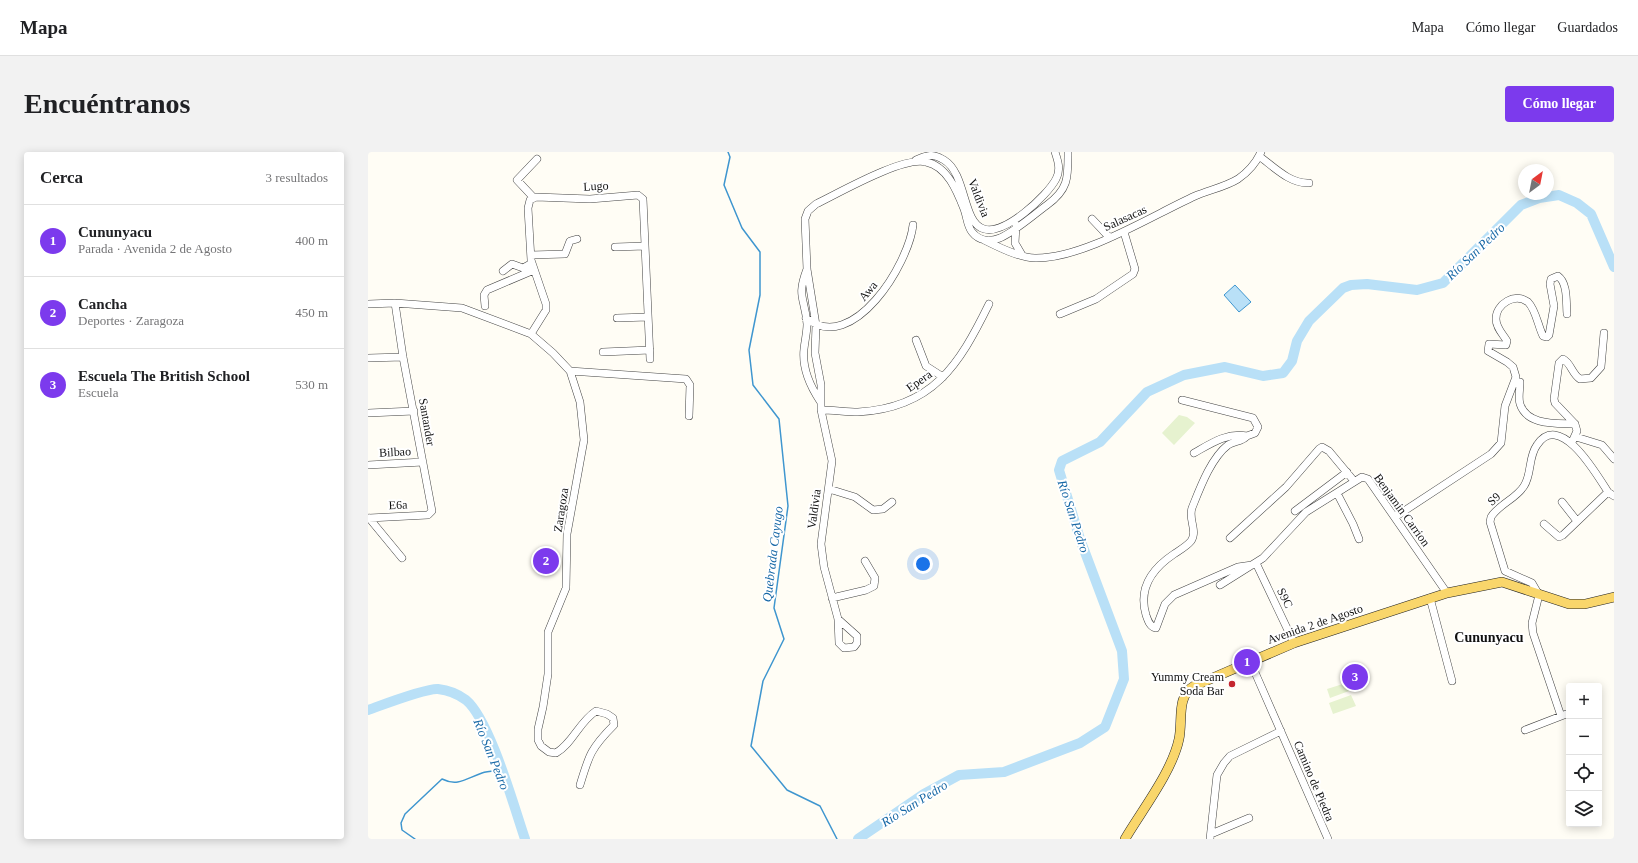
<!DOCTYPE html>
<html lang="es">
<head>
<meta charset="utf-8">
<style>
  :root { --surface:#fff; --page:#f2f2f2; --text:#202124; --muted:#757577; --line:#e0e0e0; --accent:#7c3aed }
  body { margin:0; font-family:"Times New Roman",serif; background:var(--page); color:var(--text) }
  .controls { position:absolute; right:12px; bottom:12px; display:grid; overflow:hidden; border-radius:4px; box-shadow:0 2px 10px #0003 }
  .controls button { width:36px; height:36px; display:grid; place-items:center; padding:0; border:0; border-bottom:1px solid var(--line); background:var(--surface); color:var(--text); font:20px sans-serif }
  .compass { position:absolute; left:1150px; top:12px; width:36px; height:36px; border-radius:50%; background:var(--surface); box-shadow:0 2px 10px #0003; rotate:32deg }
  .you { position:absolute; left:555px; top:412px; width:14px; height:14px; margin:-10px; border:3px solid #fff; border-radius:50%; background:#1a73e8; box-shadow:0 0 0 6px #1a73e833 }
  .badge { display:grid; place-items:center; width:26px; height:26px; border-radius:50%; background:var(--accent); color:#fff; font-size:13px; font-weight:700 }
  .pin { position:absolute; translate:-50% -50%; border:2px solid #fff; box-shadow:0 1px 4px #0006 }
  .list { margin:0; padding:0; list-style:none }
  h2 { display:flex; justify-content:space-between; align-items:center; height:52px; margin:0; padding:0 16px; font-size:17px }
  h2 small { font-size:13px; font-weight:400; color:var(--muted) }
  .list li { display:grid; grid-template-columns:26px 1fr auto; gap:12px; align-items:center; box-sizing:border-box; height:72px; padding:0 16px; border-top:1px solid var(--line) }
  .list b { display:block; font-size:15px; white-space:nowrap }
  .list p { margin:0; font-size:13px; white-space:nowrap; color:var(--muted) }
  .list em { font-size:13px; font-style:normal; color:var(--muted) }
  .icon { flex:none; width:22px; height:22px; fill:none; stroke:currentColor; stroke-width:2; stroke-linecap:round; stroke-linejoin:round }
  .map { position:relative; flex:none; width:1246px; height:687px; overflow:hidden; border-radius:4px }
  header { display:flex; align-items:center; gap:24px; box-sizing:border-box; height:56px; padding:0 20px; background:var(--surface); border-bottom:1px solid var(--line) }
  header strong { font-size:19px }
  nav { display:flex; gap:22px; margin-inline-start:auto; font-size:14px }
  .intro { display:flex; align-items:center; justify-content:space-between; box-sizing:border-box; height:96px; padding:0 24px }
  h1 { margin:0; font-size:28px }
  .button { padding:10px 18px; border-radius:4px; background:var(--accent); color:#fff; font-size:14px; font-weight:700 }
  main { display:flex; gap:24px; padding:0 24px }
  aside { flex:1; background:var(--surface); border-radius:4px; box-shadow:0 2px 10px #0003 }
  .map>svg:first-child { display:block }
  .pitch { fill:#e6f2cf }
  .water { fill:#b9e0f7; stroke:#3f96cf }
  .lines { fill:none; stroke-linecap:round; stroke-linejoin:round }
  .stream { stroke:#3f96cf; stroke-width:1.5 }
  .river { stroke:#b9e0f7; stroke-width:10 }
  .minor-casing { stroke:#444; stroke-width:8 }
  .major-casing { stroke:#222; stroke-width:10 }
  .minor { stroke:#fff; stroke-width:7 }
  .major { stroke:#f9d66b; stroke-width:9 }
  .poi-dot { fill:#c4262e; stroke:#fff; stroke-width:1.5 }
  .labels { text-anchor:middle; stroke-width:4; stroke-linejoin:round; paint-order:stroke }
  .street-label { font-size:12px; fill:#111; stroke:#fff }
  .poi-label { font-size:12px; fill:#111; stroke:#fff; text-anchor:end }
  .water-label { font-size:13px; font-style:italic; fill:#1768a6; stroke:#fff }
  .quarter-label { font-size:14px; font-weight:bold; fill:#111; stroke:#fff }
</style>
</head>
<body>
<header>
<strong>Mapa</strong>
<nav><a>Mapa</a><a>Cómo llegar</a><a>Guardados</a></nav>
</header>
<div class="intro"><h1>Encuéntranos</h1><a class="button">Cómo llegar</a></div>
<main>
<aside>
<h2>Cerca<small>3 resultados</small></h2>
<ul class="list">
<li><span class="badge">1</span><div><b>Cununyacu</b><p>Parada · Avenida 2 de Agosto</p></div><em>400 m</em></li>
<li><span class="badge">2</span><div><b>Cancha</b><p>Deportes · Zaragoza</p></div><em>450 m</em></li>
<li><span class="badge">3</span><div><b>Escuela The British School</b><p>Escuela</p></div><em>530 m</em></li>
</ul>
</aside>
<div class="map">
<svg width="1246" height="687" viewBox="0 0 1246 687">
  <rect width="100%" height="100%" fill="#fffdf5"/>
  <path class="pitch" d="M811 263 819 265 827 271 806 293 794 281Z
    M170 396H186V422H170Z
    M978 531 981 539 962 546 959 537Z
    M983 543 988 554 965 562 961 551Z"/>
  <path class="water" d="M867 133 883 150 871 160 856 143Z"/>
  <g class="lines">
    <path class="stream" d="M360 0 362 5 356 33 374 76 392 100V143L381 198 385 233 411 267 420 354 406 456 416 487 395 529 383 594 419 638 452 654 469 687
      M47 687 34 678 33 671 37 662 74 627C90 635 99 626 114 621 120 619 127 619 134 618"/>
    <path class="river" d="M0 558C14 553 58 536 70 537 79 538 90 542 98 548 122 568 146 655 157 687
      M490 687 556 642 591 623 636 620 712 591 737 575 756 527 754 499 712 387 691 318 694 309 732 290 779 240 816 223 857 215 895 224 915 221 924 209 929 189 941 169 975 136 983 133 999 132 1049 138 1075 131 1153 53 1171 46 1191 43 1209 51 1223 62 1246 115"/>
    <defs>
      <path id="minor" d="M891 4C906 15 922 32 941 31
        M548 8C559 3 565 1 576 8 599 22 594 71 616 77 637 83 679 44 688 27 693 18 690 9 687 0
        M165 45 149 28 169 7
        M724 67 741 85
        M648 73 647 91 654 103
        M616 88C630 95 652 106 667 106 715 107 783 64 827 44 841 38 857 35 870 27 880 20 888 11 893 0
        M247 95 277 94
        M163 103 197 102 202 89 209 87
        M439 117C428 146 437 145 439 172 439 180 437 188 436 197 434 215 442 234 452 249
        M135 119 144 112 155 116 164 111
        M0 152 27 151 94 156 163 182 185 201 202 219 212 250 216 288 199 382 198 436 180 480V522L175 555 170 577V588L173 594 181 600 188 601C205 591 211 570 228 559L239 562 245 566 246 573C223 596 221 603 212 633
        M117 154 116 143 119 138 166 118
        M692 162 728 147 765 122 767 117 756 80
        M249 166 280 165
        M438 166C485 204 541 111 545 73
        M163 182 178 158V152L163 108 160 56 162 48 168 45 222 47 270 43 275 47 282 207
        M548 188 558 214 575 225
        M235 200 282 198
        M0 206 35 205
        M202 219 318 227 322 233 321 264
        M1152 230C1152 237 1150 246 1152 252 1159 274 1189 271 1207 272
        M814 248 885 266 890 275 887 281 879 284
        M453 258C465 258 478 260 490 260 565 256 591 213 621 152
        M0 261 46 259
        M1208 285 1234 293 1246 307
        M1204 290 1209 279 1207 272 1187 251 1186 247 1191 211 1195 207C1203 211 1204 222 1212 227L1223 226 1233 215 1236 181
        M826 301C842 292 859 280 879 284 874 290 866 289 860 293 843 306 832 336 824 356 820 367 830 379 823 389 819 394 812 398 806 402 785 416 770 436 778 463 780 469 782 475 788 476L797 452 806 443 870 415 884 413
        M0 313 55 310
        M461 337 487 345 505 358 515 357 524 350
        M969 341 985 372 991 387
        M1194 350 1209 369
        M927 359 979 320
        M1027 365 1123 302 1133 291 1137 254 1148 225 1145 215 1139 210 1120 199 1121 192 1138 193 1139 189C1135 182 1128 176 1128 167 1128 152 1147 140 1160 150 1168 158 1170 174 1175 184L1179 185 1181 183 1186 154 1182 132 1183 127 1190 124C1200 131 1198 151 1199 162
        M1 366 60 363 64 359 35 205 27 151
        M1 366 34 406
        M1176 372 1191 385 1195 383 1240 340
        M862 386 918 335 951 297 954 295 961 299 986 329
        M888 411 926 491
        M852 433 895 406 938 360 994 325 1000 327 1079 441
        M464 446 498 438 506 434 507 426 497 409
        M1062 446 1084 529
        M470 467 489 484V491L486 495 476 496 471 491 470 467 456 415 453 392 464 309 453 258V233L447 201 448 173 439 117 437 67 440 59 448 52C471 41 535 4 558 10 579 14 589 39 596 57 599 65 599 74 604 80 611 89 622 90 632 86 649 78 664 64 679 53 701 37 700 25 700 0
        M882 509 960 687
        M1193 564 1165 481 1164 471 1171 443 1164 431 1137 419 1122 370 1123 365C1131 352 1148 347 1156 334 1164 322 1160 305 1169 293 1192 258 1229 323 1240 340L1246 344
        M1157 578 1201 561
        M843 682 881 666
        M842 687 849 623 856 611 862 604 913 579"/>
      <path id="major" d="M757 687C774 658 804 620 811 587 815 569 808 544 826 534L926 491 1079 441 1134 430 1201 452H1217L1246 445"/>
    </defs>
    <use href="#minor" class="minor-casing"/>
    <use href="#major" class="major-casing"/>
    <use href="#minor" class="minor"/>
    <use href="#major" class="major"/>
  </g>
  <circle class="poi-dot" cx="864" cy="532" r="4"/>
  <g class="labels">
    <g class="street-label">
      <text transform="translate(228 34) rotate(-3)" y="4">Lugo</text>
      <text transform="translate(611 46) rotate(69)" y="4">Valdivia</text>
      <text transform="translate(757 66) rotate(-25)" y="4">Salasacas</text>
      <text transform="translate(500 139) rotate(-50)" y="4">Awa</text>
      <text transform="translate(551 229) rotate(-35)" y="4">Epera</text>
      <text transform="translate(59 270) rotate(80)" y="4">Santander</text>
      <text transform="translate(27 300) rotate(-3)" y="4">Bilbao</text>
      <text transform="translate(1126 347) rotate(-41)" y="4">S9</text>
      <text transform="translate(30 353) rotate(-2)" y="4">E6a</text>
      <text transform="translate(446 357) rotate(-82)" y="4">Valdivia</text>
      <text transform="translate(193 358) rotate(-81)" y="4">Zaragoza</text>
      <text transform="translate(1034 358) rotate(54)" y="4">Benjamin Carrion</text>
      <text transform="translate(917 446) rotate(64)" y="4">S9C</text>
      <text transform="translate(947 472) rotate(-19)" y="4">Avenida 2 de Agosto</text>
      <text transform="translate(946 629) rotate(67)" y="4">Camino de Piedra</text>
    </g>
    <g class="poi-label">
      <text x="856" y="529">Yummy Cream<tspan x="856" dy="14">Soda Bar</tspan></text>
    </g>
    <g class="water-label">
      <text transform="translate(1107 99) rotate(-44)" y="5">Río San Pedro</text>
      <text transform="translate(706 364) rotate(72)" y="5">Río San Pedro</text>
      <text transform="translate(404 402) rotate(-83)" y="5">Quebrada Cayugo</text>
      <text transform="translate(124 602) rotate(68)" y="5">Río San Pedro</text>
      <text transform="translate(546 651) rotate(-32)" y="5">Río San Pedro</text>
    </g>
    <g class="quarter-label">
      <text x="1121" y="490">Cununyacu</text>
    </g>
  </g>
</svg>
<div class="controls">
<button>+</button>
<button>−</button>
<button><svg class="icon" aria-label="locate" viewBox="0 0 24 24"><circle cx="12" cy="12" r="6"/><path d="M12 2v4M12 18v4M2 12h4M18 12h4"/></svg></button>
<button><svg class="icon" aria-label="layers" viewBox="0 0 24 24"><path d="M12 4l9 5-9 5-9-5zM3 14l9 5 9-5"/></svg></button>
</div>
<svg class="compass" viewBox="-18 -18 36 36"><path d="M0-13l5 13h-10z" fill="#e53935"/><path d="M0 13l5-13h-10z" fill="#757577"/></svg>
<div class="you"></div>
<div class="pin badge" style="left:879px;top:510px">1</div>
<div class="pin badge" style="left:178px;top:409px">2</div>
<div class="pin badge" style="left:987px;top:525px">3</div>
</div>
</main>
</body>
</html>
